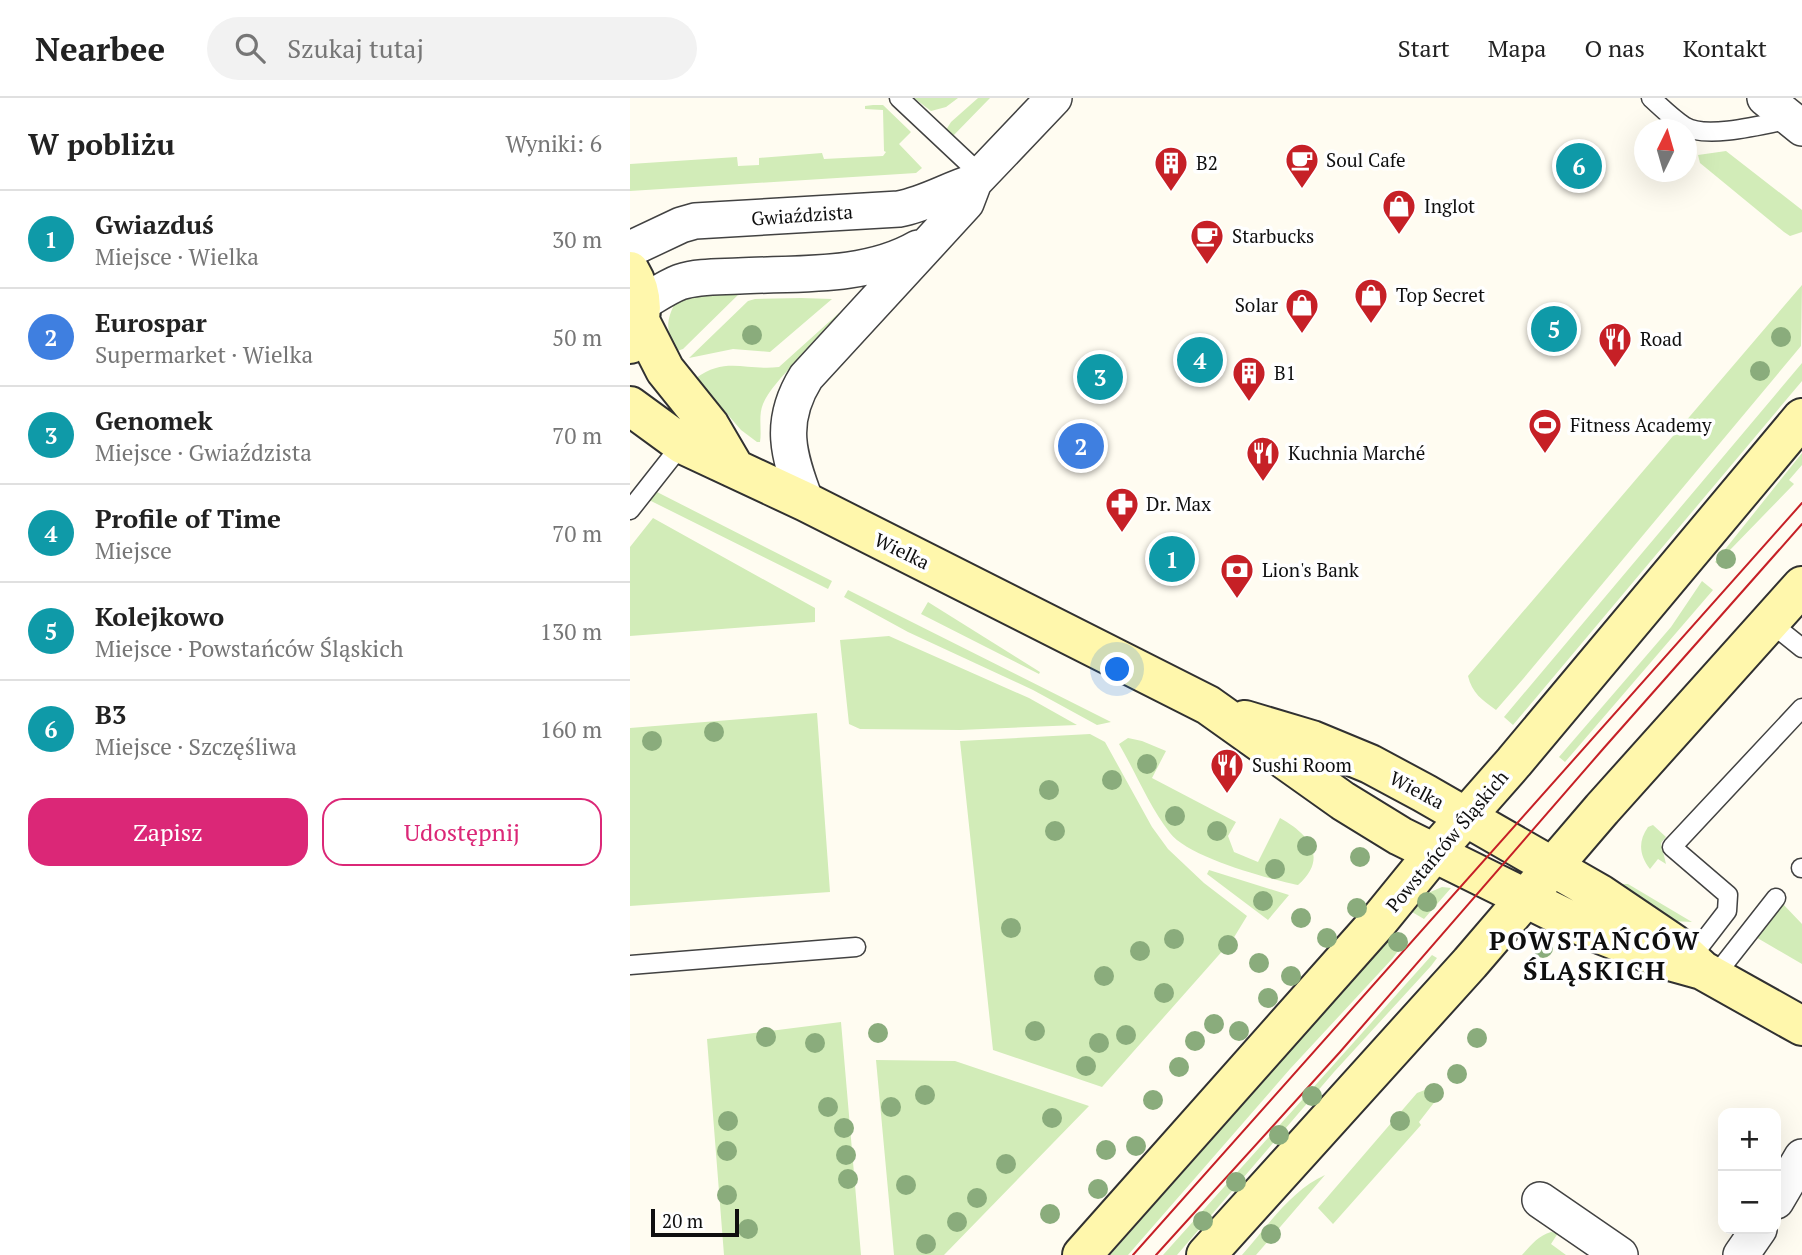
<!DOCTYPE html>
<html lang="pl">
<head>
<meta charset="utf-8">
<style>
  :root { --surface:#fff; --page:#f2f2f2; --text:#222; --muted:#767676; --line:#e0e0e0; --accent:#db2777 }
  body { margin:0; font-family:"PT Serif",serif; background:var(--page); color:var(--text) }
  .controls { position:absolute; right:21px; bottom:21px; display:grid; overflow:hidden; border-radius:14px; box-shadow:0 7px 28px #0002 }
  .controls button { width:63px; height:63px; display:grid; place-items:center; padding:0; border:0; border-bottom:2px solid var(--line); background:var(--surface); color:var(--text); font:35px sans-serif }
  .compass { position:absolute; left:1004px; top:21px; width:63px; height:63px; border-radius:50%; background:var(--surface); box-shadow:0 7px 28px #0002; rotate:5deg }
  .scale { position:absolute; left:21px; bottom:18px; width:88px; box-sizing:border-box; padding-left:7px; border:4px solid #0f0f0f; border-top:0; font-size:19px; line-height:24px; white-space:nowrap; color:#0f0f0f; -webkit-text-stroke:5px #fff; paint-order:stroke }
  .you { position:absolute; left:488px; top:572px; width:24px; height:24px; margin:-18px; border:5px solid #fff; border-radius:50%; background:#1a73e8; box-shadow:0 0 0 10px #1a73e833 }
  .badge { display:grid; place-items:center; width:46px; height:46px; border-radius:50%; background:var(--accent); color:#fff; font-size:23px; font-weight:700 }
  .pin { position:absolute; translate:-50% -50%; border:4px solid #fff; box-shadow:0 2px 7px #0006 }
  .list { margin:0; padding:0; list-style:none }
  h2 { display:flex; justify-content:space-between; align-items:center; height:91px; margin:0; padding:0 28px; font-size:30px }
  h2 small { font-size:23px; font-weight:400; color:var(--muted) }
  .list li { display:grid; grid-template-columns:46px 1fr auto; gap:21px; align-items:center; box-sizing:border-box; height:98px; padding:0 28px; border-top:2px solid var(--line) }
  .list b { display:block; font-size:26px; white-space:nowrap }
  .list p { margin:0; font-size:23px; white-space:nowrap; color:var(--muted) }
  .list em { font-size:23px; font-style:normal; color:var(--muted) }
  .actions { display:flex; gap:14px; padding:21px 28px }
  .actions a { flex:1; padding:16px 0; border:2px solid var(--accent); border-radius:21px; text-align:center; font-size:24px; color:var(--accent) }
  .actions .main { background:var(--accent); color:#fff }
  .icon { flex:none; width:38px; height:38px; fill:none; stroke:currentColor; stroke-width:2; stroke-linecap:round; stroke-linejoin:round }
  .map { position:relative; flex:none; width:1172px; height:1157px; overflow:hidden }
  header { display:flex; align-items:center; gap:42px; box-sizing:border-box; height:98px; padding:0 35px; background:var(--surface); border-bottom:2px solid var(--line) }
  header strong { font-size:33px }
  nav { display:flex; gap:38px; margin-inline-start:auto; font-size:24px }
  .search { width:490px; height:63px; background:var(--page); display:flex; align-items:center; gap:18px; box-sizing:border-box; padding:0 24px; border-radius:38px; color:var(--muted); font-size:26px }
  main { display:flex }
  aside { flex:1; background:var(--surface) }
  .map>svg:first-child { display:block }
  .green { fill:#d2ecb8 }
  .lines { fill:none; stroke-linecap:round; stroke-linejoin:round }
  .lane-casing { stroke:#424242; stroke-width:21 }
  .street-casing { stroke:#424242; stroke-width:38 }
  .secondary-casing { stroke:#313131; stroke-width:42 }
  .lane { stroke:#fff; stroke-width:18 }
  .street { stroke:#fff; stroke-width:35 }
  .secondary { stroke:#fff7ac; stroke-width:38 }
  .tram { stroke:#c62026; stroke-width:2 }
  .tree { fill:#8aac7c }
  .labels { text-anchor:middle; stroke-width:7; stroke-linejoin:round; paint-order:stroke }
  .poi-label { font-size:19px; fill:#0f0f0f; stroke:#fff; text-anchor:start }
  .street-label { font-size:19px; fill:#0f0f0f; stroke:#fff }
  .district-label { font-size:26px; font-weight:bold; letter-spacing:2px; fill:#0f0f0f; stroke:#fff }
</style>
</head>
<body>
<header>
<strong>Nearbee</strong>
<div class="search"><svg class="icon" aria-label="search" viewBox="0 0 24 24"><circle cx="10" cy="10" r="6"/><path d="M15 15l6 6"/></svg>Szukaj tutaj</div>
<nav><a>Start</a><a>Mapa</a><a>O nas</a><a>Kontakt</a></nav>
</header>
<main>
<aside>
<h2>W pobliżu<small>Wyniki: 6</small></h2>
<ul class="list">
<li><span class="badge" style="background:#0f9aa8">1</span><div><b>Gwiazduś</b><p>Miejsce · Wielka</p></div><em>30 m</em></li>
<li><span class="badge" style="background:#3f7fe0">2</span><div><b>Eurospar</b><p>Supermarket · Wielka</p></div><em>50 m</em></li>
<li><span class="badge" style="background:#0f9aa8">3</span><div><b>Genomek</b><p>Miejsce · Gwiaździsta</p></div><em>70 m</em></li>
<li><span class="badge" style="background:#0f9aa8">4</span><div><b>Profile of Time</b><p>Miejsce</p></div><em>70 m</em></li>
<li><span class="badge" style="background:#0f9aa8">5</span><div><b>Kolejkowo</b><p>Miejsce · Powstańców Śląskich</p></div><em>130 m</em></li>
<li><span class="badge" style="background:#0f9aa8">6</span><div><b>B3</b><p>Miejsce · Szczęśliwa</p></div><em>160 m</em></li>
</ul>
<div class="actions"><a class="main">Zapisz</a><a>Udostępnij</a></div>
</aside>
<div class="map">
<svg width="1172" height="1157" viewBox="0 0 1172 1157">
  <rect width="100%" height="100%" fill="#fffcf1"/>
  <path class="green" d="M284 0H328L316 9 301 13Z
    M348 0H360L322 39 316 32 321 24Z
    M243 7H253L281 34 269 46 292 70 286 75 0 93V66L107 59 108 68 129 67V60L192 55 194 61 253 58 256 54 254 53 253 12 235 11V8Z
    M1096 53 1172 112V134L1160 138 1154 134 1070 65 1068 57Z
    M1172 187 1171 248 893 581 866 612C852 602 842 595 838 578Z
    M113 192 53 251 47 253C37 234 35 226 44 207L69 194Z
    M171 200 202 201 140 254 103 251 59 260 118 203 125 201Z
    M209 215 212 217C192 241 143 281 133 306 128 318 132 332 130 344H127L111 332 66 280C96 258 116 273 149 269Z
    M1172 265V283L883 627 874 619Z
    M1172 355V367L1159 382 1164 386 1099 453 1103 457 1092 469 1085 464Z
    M27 394 202 483 198 491 19 402Z
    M23 420 185 510V524L0 538V449Z
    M1072 483 1083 492 935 664 929 659 1041 529Z
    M218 492 481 624 467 627 403 592 278 534 214 499Z
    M298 504 410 574 409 576 291 516Z
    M259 538 399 600 447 627 330 632 230 631 219 626 210 542Z
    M187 615 200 794 0 808V630Z
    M460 636 475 644 522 729 538 751 574 785 617 818 603 841 472 989 363 952 330 643Z
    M498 640 512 643 536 653 522 680 606 724 598 738 604 754 628 764 650 720C679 736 699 760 668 787 638 781 558 759 540 735 519 708 506 675 489 646Z
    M1023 727 1036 739 1031 745 1036 766 1028 761 1020 771C1009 757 1008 743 1018 729Z
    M579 772 659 797 638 822 577 776Z
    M992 786H998L1062 824 1043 823 989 790Z
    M812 789 821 790 794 821 782 814 798 795Z
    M1152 805 1172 826V866L1124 838Z
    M761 839H768L774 845 762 861 660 971 498 1157H480Z
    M802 857 807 860 801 868 704 974 547 1157H533Z
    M211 924 231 1157H94L77 941Z
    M246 962 325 963 459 1008 314 1157H264Z
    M800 990 810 997 789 1024 791 1027 703 1126 688 1110 787 995Z
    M695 1077 626 1157H612C636 1130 661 1092 695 1077Z
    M921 1134 928 1135 921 1146 936 1157H892C901 1147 908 1138 921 1134Z"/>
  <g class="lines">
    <defs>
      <path id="lane" d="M269 0 351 77
        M1021 0C1031 9 1042 20 1054 28 1076 42 1136 26 1161 21
        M0 412 52 346
        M1137 527 1152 534 1172 550
        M1171 770H1172
        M1060 861 1097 813 1098 797 1042 749 1172 610
        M0 867 226 849
        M1084 879 1146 800"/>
      <path id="street" d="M1135 0 1172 30
        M0 151 51 127 65 123 269 111C296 106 318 92 344 84
        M12 205C24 198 37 189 50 184 68 178 90 179 109 178 168 175 236 180 288 150
        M176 404C158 357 148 324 176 279L336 105 344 84 424 0
        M910 1102 990 1157
        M1146 1103 1172 1059
        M1111 1157 1129 1131"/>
      <path id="secondary" d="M0 173C14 196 15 223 0 246
        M10 223 35 272 80 328 104 369
        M0 308 52 346 176 404 578 607 713 703 770 738 962 833 1036 862 1072 872
        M615 622 682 642 740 666 794 695 970 796 1044 846 1072 872 1172 928
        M452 1157 747 825 804 755 884 664 1172 320
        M576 1157 840 865 972 711 1172 488"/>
    </defs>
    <use href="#lane" class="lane-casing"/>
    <use href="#street" class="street-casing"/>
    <use href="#secondary" class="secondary-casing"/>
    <use href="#lane" class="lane"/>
    <use href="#street" class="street"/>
    <use href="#secondary" class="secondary"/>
    <path class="tram" d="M503 1157 1172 405
      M526 1157 710 954 973 651 1172 426"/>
  </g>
  <g class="tree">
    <circle cx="122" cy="237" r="10"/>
    <circle cx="1151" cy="239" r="10"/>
    <circle cx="1130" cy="273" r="10"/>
    <circle cx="1096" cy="461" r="10"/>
    <circle cx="84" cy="634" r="10"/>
    <circle cx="22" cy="643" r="10"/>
    <circle cx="517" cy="666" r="10"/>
    <circle cx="482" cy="682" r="10"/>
    <circle cx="419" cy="692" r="10"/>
    <circle cx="545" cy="718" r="10"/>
    <circle cx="425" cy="733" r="10"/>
    <circle cx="587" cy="733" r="10"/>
    <circle cx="677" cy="748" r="10"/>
    <circle cx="730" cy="759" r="10"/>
    <circle cx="645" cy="771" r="10"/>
    <circle cx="633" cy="803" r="10"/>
    <circle cx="797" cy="804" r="10"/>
    <circle cx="727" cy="810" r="10"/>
    <circle cx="671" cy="820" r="10"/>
    <circle cx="381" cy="830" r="10"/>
    <circle cx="697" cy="840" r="10"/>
    <circle cx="544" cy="841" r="10"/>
    <circle cx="768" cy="844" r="10"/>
    <circle cx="598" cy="847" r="10"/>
    <circle cx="913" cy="850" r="10"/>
    <circle cx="510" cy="853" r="10"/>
    <circle cx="629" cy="865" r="10"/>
    <circle cx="474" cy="878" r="10"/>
    <circle cx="661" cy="878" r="10"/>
    <circle cx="534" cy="895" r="10"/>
    <circle cx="638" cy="900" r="10"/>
    <circle cx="584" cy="926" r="10"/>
    <circle cx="405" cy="933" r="10"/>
    <circle cx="609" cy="933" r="10"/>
    <circle cx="248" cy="935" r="10"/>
    <circle cx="496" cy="937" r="10"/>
    <circle cx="136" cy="939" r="10"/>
    <circle cx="847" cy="940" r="10"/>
    <circle cx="565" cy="943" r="10"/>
    <circle cx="185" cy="945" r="10"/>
    <circle cx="469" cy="945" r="10"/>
    <circle cx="456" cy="968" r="10"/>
    <circle cx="549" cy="969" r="10"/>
    <circle cx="827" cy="976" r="10"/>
    <circle cx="804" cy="995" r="10"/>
    <circle cx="295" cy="997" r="10"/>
    <circle cx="682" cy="998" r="10"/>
    <circle cx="523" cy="1002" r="10"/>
    <circle cx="198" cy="1009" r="10"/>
    <circle cx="261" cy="1009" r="10"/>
    <circle cx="422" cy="1020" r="10"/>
    <circle cx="98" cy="1023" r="10"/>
    <circle cx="770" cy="1023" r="10"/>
    <circle cx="214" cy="1030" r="10"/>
    <circle cx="649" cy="1037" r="10"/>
    <circle cx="506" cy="1048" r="10"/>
    <circle cx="476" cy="1052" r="10"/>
    <circle cx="97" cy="1053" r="10"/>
    <circle cx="216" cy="1057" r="10"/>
    <circle cx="376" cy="1066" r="10"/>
    <circle cx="218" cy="1081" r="10"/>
    <circle cx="606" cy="1084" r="10"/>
    <circle cx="276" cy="1087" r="10"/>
    <circle cx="468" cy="1091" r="10"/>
    <circle cx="97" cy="1097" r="10"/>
    <circle cx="347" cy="1100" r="10"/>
    <circle cx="420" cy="1116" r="10"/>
    <circle cx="573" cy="1123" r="10"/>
    <circle cx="327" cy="1124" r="10"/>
    <circle cx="118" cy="1131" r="10"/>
    <circle cx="641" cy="1136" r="10"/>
    <circle cx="296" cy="1146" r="10"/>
  </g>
  <defs>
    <symbol id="cafe-pin" viewBox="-11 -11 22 30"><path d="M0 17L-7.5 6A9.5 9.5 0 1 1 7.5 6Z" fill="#c62026" stroke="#fff"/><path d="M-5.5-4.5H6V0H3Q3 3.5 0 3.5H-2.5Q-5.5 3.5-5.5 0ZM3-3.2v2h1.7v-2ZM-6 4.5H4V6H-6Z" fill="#fff"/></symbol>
    <symbol id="building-pin" viewBox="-11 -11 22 30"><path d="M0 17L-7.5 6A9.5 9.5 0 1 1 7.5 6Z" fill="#c62026" stroke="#fff"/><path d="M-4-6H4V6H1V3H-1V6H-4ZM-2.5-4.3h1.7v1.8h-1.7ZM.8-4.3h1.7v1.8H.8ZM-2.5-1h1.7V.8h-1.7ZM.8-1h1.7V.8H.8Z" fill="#fff"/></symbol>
    <symbol id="shop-pin" viewBox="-11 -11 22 30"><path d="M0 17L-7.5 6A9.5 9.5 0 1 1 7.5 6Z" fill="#c62026" stroke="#fff"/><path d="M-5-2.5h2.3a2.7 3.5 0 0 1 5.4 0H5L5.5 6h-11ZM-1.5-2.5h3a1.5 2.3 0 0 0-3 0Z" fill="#fff"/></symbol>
    <symbol id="restaurant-pin" viewBox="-11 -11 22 30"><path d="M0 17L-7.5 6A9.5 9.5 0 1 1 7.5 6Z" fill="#c62026" stroke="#fff"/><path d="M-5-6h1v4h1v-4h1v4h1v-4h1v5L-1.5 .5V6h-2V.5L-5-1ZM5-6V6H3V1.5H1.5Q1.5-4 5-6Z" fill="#fff"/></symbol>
    <symbol id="stadium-pin" viewBox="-11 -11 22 30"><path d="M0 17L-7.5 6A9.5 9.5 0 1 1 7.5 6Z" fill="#c62026" stroke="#fff"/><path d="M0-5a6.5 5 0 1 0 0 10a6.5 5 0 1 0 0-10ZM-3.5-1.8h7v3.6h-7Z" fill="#fff"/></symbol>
    <symbol id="pharmacy-pin" viewBox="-11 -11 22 30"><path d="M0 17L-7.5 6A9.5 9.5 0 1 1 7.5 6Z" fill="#c62026" stroke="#fff"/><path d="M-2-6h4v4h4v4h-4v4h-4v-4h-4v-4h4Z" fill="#fff"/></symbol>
    <symbol id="bank-pin" viewBox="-11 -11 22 30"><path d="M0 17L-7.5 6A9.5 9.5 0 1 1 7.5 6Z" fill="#c62026" stroke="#fff"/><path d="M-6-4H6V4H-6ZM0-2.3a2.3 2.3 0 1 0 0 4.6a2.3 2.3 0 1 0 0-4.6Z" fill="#fff"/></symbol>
  </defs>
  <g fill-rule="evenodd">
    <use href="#cafe-pin" x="653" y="43" width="38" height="52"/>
    <use href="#building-pin" x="522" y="46" width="38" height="52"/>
    <use href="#shop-pin" x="750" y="89" width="38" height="52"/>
    <use href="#cafe-pin" x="558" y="119" width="38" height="52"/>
    <use href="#shop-pin" x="722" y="178" width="38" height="52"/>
    <use href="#shop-pin" x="653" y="188" width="38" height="52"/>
    <use href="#restaurant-pin" x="966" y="222" width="38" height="52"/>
    <use href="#building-pin" x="600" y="256" width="38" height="52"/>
    <use href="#stadium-pin" x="896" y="308" width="38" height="52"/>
    <use href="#restaurant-pin" x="614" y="336" width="38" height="52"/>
    <use href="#pharmacy-pin" x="473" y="387" width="38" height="52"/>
    <use href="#bank-pin" x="588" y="453" width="38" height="52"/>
    <use href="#restaurant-pin" x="578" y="648" width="38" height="52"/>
  </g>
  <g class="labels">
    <g class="poi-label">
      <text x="696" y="69">Soul Cafe</text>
      <text x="566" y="72">B2</text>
      <text x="794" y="115">Inglot</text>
      <text x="602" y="145">Starbucks</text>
      <text x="766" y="204">Top Secret</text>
      <text x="648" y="214" text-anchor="end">Solar</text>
      <text x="1010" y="248">Road</text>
      <text x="644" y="282">B1</text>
      <text x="940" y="334">Fitness Academy</text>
      <text x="658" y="362">Kuchnia Marché</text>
      <text x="516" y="413">Dr. Max</text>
      <text x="632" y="479">Lion's Bank</text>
      <text x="622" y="674">Sushi Room</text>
    </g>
    <g class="street-label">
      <text transform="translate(172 117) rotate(-4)" y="7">Gwiaździsta</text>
      <text transform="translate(272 453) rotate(26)" y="7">Wielka</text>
      <text transform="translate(787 692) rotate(28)" y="7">Wielka</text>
      <text transform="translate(817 743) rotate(-50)" y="7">Powstańców Śląskich</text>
    </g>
    <g class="district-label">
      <text x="965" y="852">POWSTAŃCÓW<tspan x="965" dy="30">ŚLĄSKICH</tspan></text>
    </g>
  </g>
</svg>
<div class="controls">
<button>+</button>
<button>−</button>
</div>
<svg class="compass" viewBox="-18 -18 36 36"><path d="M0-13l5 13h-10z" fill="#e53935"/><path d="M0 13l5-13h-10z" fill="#767676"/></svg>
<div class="scale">20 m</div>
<div class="you"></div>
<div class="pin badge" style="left:542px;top:461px;background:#0f9aa8">1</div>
<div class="pin badge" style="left:451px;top:348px;background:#3f7fe0">2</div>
<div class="pin badge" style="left:470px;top:279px;background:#0f9aa8">3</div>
<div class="pin badge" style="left:570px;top:262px;background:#0f9aa8">4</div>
<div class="pin badge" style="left:924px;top:231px;background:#0f9aa8">5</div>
<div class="pin badge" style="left:949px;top:68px;background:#0f9aa8">6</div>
</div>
</main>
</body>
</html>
